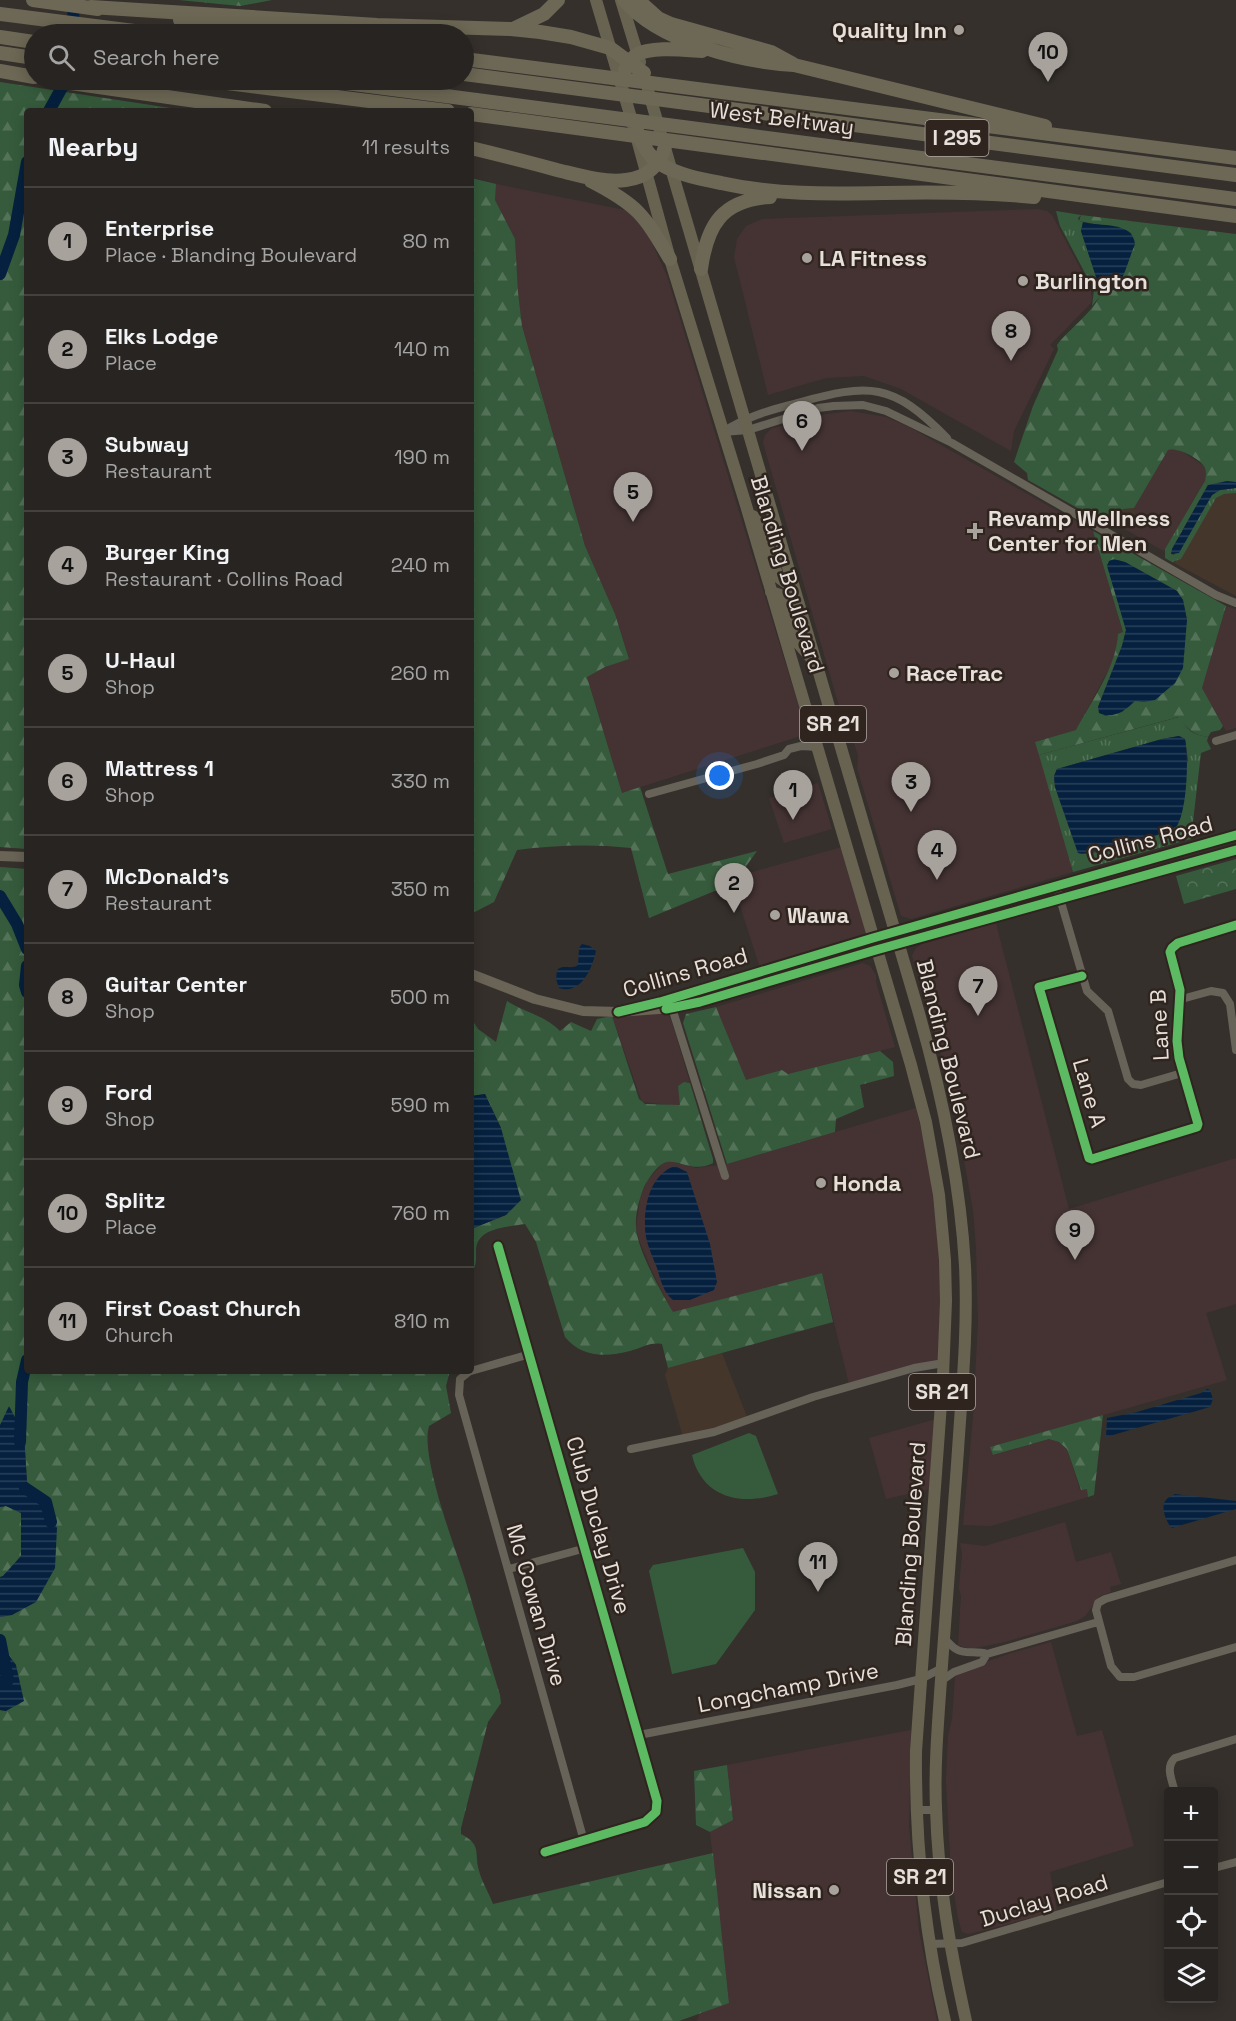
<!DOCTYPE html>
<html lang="en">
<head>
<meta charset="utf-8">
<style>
  :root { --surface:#282421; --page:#34302e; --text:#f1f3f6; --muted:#a5a4a5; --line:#44413f; --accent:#a8a29d }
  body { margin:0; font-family:"Space Grotesk",sans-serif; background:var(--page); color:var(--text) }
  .controls { position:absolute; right:18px; bottom:18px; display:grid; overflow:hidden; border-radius:6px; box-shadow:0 3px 15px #0003 }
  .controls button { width:54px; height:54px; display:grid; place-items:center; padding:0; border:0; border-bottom:2px solid var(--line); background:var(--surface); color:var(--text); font:30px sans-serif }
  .you { position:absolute; left:720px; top:776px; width:21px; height:21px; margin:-15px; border:4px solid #fff; border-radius:50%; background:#1a73e8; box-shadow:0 0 0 9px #1a73e833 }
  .badge { display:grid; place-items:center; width:39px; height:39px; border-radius:50%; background:var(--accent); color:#111; font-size:20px; font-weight:700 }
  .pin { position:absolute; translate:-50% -50px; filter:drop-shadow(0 2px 3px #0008) }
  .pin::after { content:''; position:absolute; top:32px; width:21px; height:18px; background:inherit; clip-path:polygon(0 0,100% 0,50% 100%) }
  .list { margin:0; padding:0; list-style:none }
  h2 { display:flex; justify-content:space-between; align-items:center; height:78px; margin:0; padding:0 24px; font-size:26px }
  h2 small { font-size:20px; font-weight:400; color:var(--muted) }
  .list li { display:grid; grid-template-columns:39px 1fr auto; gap:18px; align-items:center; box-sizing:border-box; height:108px; padding:0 24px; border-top:2px solid var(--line) }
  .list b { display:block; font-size:22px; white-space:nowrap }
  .list p { margin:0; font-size:20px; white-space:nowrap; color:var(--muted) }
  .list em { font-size:20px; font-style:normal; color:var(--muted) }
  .icon { flex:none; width:33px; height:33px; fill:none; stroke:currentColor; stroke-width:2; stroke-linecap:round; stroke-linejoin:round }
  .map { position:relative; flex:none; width:1236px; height:2021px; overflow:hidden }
  .search { position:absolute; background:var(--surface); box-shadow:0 3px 15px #0003; left:24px; top:24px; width:450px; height:66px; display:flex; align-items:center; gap:15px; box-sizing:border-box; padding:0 21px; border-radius:33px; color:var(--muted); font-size:22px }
  .panel { position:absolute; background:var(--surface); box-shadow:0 3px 15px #0003; left:24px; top:108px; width:450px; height:1266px; border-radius:6px }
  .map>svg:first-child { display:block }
  .commercial { fill:#453333 }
  .built { fill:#45362c }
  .grass { fill:url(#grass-tufts); fill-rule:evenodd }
  .forest { fill:url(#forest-firs); fill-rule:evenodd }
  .park { fill:url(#park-crowns) }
  .garden { fill:#365b3c }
  .water { fill:url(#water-rules) }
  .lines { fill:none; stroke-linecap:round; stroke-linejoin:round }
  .river { stroke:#05213f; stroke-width:12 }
  .street { stroke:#686358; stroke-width:8 }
  .secondary { stroke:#696456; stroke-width:10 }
  .primary { stroke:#686351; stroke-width:12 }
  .highway { stroke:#6d6855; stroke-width:14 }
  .cycleway-casing { stroke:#2f251e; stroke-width:13 }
  .cycleway { stroke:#5cba63; stroke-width:9 }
  .poi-dot { fill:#a8a29d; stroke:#2f251e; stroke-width:2 }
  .labels { text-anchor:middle; stroke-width:5; stroke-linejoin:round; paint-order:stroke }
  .shield { fill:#2f251e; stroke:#afa7a2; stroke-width:1.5 }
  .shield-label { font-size:21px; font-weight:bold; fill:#e6dfda }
  .poi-label { font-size:22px; font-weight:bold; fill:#e6dfda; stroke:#2f251e; text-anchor:start }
  .street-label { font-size:22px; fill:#e6dfda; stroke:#2f251e }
</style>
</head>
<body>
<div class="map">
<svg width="1236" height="2021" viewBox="0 0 1236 2021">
  <defs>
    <pattern id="grass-tufts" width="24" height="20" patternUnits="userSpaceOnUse" patternTransform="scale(1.5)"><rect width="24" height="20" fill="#365b3c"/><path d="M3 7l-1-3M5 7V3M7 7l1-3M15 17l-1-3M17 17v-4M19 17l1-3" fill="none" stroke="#537258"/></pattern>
    <pattern id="forest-firs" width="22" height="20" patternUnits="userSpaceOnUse" patternTransform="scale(1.5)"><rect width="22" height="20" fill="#365b3c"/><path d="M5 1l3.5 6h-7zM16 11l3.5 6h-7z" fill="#537258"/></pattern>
    <pattern id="park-crowns" width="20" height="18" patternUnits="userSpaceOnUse" patternTransform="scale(1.5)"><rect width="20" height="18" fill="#365b3c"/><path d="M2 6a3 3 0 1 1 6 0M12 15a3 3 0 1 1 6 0" fill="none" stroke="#537258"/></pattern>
    <pattern id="water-rules" width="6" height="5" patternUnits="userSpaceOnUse" patternTransform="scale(1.5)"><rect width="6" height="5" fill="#05213f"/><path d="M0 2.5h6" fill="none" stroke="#29415a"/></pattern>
  </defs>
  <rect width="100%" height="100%" fill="#35302c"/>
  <path class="commercial" d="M496 184 630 211 647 232 667 276 807 734 622 793 587 676 605 667 629 658 615 614 585 546 547 413 522 326 518 292 515 239 495 200Z
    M1037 209 1047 211 1052 215 1090 287 1092 297 1091 303 1050 345 1054 349 1014 431 1011 451 901 389 864 376 826 378 768 395 734 257 737 239 746 226 762 219Z
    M851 411 886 417 909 427 1093 531 1123 633 1118 634 1117 650 1110 667 1076 730 1036 742 1073 872 921 916 911 919 901 916 857 768 858 755 849 728 843 720 763 443 765 435 771 429 811 416Z
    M1173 448 1180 450 1204 466 1207 473 1205 481 1164 551 1126 530 1137 511 1134 508 1168 450Z
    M1226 606 1236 609V728L1226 731 1202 688Z
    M818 783 832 829 784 843 769 798Z
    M842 847 870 936 760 968 734 887 749 873Z
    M996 923 1069 1209 1236 1158V1304L1206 1313 1227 1380 990 1447 994 1455 1050 1439 1059 1442 1067 1449 1080 1490 1087 1488 1088 1497 991 1526 963 1525 973 1417 978 1321 976 1249 973 1210 951 1088 912 956 916 948 922 944Z
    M863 963 870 966 876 975V982L895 1047 788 1074 782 1070 746 1081 716 1007Z
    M661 1012 667 1014 671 1019 690 1083 687 1082 678 1086 681 1104 679 1106 642 1102 612 1016Z
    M916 1108 929 1164 937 1232 940 1277V1361L849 1384 822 1273 673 1313 652 1271 639 1240 636 1228 640 1199 647 1181 662 1164 669 1161 696 1168 727 1164Z
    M936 1419 931 1489 886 1499 869 1438Z
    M1065 1522 1076 1562 1111 1552 1121 1584 1110 1587 1111 1592 1100 1596 1085 1616 1077 1621 1005 1642 970 1649 958 1645 961 1596 959 1588 962 1554 960 1543 985 1546Z
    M1051 1642 1077 1736 1102 1730 1134 1846 1050 1872 1057 1911 985 1930 968 1934 962 1932 958 1918 951 1874 946 1781 948 1736 952 1719 955 1677 961 1671 1011 1653Z
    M911 1730 909 1826 919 1931 937 2021H697L699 2014 729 2002 710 1832 733 1820 727 1765Z"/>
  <path class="built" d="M1236 493V596L1172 562H1175L1216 498 1224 494Z
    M1134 508 1137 511 1126 530 1115 524 1123 509Z
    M722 1353 748 1419 683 1437 665 1375 668 1368Z"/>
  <path class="grass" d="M1056 211 1081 215 1078 218 1079 221 1083 222 1081 231 1101 292 1100 296 1092 306 1094 290 1060 226Z
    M1205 481 1208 485 1172 549V554L1174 555 1212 495 1220 490 1236 488V493L1224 494 1216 498 1181 559 1172 562 1165 558V549Z
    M1179 717C1187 730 1193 735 1208 737L1207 741 1211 749 1201 753 1191 839 1073 872 1039 755ZM1179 736 1185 739 1188 760 1164 833C1149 838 1089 858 1078 853L1055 787 1054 776 1057 769 1162 739Z"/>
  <path class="forest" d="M179 0H272L240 6Z
    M0 82 190 111H27V849L0 847Z
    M471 178 496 184 495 200 515 239 518 292 522 326 585 546 615 614 629 659 605 667 587 677 622 793 640 787 668 874 757 851 734 883 649 918 631 848C593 844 555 845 517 850L494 902 471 914Z
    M1081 215 1236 234V482L1208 485 1205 481C1206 476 1207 471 1204 466 1198 458 1178 447 1168 450L1134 508 1123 509 1111 527 1028 480 1027 473 1014 462 1033 406 1058 350 1057 345C1068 330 1097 309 1101 292L1116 288 1135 244 1131 233 1126 230 1079 221Z
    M1093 531 1226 606 1202 688 1223 726 1220 730 1211 732 1208 737C1194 735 1187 729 1178 717L1039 755 1035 742 1076 730C1092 700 1116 668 1118 634L1123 632ZM1125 562 1177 591 1183 600 1187 620 1145 702 1135 700 1122 712 1105 716 1098 707 1122 646 1126 630 1107 564Z
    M0 867 27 869V1371H450L446 1386 451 1413 429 1426C420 1455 454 1545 464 1576 476 1616 488 1655 500 1695L501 1703 488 1722 461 1828V1834C482 1845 474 1852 479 1871 482 1882 489 1893 493 1904L713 1853 729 2003 679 2021H0V1710L6 1711 16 1665 0 1643V1617L12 1615 48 1509 27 1482 24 1434 0 1425Z
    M507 1001C524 1012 546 1016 560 1031L571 1022 591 1031 597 1019 612 1016 639 1099 645 1104 680 1105 678 1086 684 1082 690 1083 713 1159V1163C693 1174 675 1157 664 1163 656 1167 648 1179 644 1187 639 1200 635 1214 636 1228 638 1251 661 1292 673 1312L822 1273 833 1322 668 1368 662 1344C649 1342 642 1348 630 1351 606 1357 582 1358 565 1337L536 1242 525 1224C508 1227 476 1227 476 1251 476 1261 477 1265 471 1273V1229L506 1215 501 1128 485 1094 471 1096V1018L478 1029 496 1042Z
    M716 1007 746 1080 782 1070 788 1074 880 1051 893 1062 894 1076 860 1085 864 1107 836 1119 835 1132 727 1164 683 1023 686 1014Z
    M1103 1415 1094 1495 1088 1497 1087 1489 1081 1490 1067 1449 1059 1442 1049 1439 993 1455 990 1447Z
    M6 1506 21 1513V1556L3 1576 0 1577V1507Z
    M727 1765 733 1820 710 1832 696 1825 694 1771Z"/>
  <path class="park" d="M1236 859V889L1184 904 1176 876Z"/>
  <path class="garden" d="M749 1433 756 1436 778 1494C741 1506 702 1498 692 1455Z
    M743 1548 755 1572V1610L716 1664 672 1674 649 1571 653 1565Z"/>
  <path class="water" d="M1083 222C1100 227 1133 221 1135 244 1130 255 1123 283 1115 289 1111 292 1105 291 1101 292L1081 231Z
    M1227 481 1236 482V488L1220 490 1212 495 1179 553 1171 554 1172 549 1208 485Z
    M1114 559 1125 562 1177 591 1183 600 1187 620 1183 668 1175 683 1155 700 1144 702 1135 701C1126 710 1113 720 1099 713L1098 707 1122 646 1126 630 1107 566 1109 561Z
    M1179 736 1185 739C1189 758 1187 810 1177 826 1167 834 1088 857 1078 853L1055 787 1054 776 1057 769 1162 739Z
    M582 944 590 946 596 951C592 969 581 995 559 988L556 979 557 970C563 964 571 970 578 965L579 948Z
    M485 1094 501 1128 521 1200 506 1215 471 1229V1096Z
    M675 1166 687 1172 710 1244 717 1282 714 1290 690 1300H673C663 1292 661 1281 657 1268 653 1258 648 1247 646 1237 642 1212 648 1175 675 1166Z
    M1207 1389 1210 1390 1213 1399 1210 1407 1106 1437 1107 1418 1137 1412 1201 1393Z
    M9 1406 24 1434 27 1482 48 1509 57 1528 55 1568 36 1602 12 1615 0 1617V1577L3 1576 21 1556V1513L6 1506 0 1507V1425Z
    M1175 1494 1236 1501V1509L1172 1528C1166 1523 1160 1506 1166 1500 1168 1497 1172 1496 1175 1494Z
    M0 1643 16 1665 24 1701 6 1711 0 1710Z"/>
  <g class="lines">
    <path class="river" d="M71 34 75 0
      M49 111 66 80
      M0 274 14 235 27 162
      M0 896 17 924 27 949
      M27 966 25 985 27 992
      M20 1442 22 1382 27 1360
      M25 1488 46 1502 51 1522
      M0 1640 8 1680 0 1682"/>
    <path class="street" d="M724 431C750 415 768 411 797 403 870 383 892 382 947 438
      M723 432 748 430 818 408 834 406 863 405 886 411 952 443 1216 595 1236 603
      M1216 741 1236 735
      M649 794 757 764 784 755 789 749 801 746 818 747
      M1056 885 1087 991 1108 1011 1128 1079 1133 1084 1141 1085 1182 1073
      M1082 976 1039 987 1089 1158 1092 1159 1197 1127 1198 1124 1179 1058 1177 1041 1180 990 1170 952 1172 948 1178 943 1236 925
      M1178 1000 1211 991 1223 993 1230 1004 1236 1050
      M672 1008 725 1176
      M498 1246 657 1801 656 1812 645 1822 545 1852
      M470 1371 460 1379 459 1395 584 1841
      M471 1371 530 1354
      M631 1449 714 1432 813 1397 914 1368 944 1363
      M1236 1560 1105 1599 1098 1603 1096 1610 1111 1666 1120 1677H1134L1236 1647
      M509 1569 586 1548
      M944 1638C948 1642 952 1647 956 1649 965 1655 976 1650 987 1654L1098 1622
      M941 1681 954 1672 982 1662 987 1654
      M639 1735 897 1685 921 1679 942 1668
      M1175 1792C1172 1780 1165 1767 1175 1758L1236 1739
      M916 1810H936
      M1214 1868 1236 1862
      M929 1944 962 1943 1168 1882"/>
    <path class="secondary" d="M0 856 27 857
      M471 974 535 999 583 1011 618 1012 672 1008 899 943 1236 850
      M644 1006 873 938 1236 835"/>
    <path class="primary" d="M596 0 632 121 670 259 745 502 911 1065 926 1122 939 1195 945 1260 946 1301 943 1376 916 1751C915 1843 924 1931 945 2021
      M621 0 640 62
      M648 90 918 1010C942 1094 960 1179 965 1266 968 1328 962 1389 958 1450 953 1522 947 1594 942 1665 939 1713 934 1761 936 1808 938 1882 950 1949 966 2021
      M753 516 763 532 778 577 793 588
      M771 592 780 595 785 600 799 644 813 660"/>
    <path class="highway" d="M33 0 98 9
      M624 0C659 42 742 62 794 65L1045 126
      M638 0 658 18 671 24 771 52 793 64
      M91 7 377 25 511 29 540 32 571 37 610 48 644 73
      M0 14 158 34
      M180 20 276 34
      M515 28 544 14 558 0
      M0 37 34 42
      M0 53 34 58
      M464 59 1236 158
      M625 70C628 64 631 59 636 55 651 46 685 50 702 51
      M0 71 34 77
      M464 74 1236 175
      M50 80 265 111
      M203 80 448 111
      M323 80 1236 199
      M471 114 1236 216
      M637 131C642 144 648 156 660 164 679 175 700 179 721 183 775 195 828 194 884 193 934 192 984 192 1034 197
      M471 148C500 155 528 162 557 170 578 175 604 183 626 180 645 178 661 166 665 146
      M591 181C638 205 644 215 670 259
      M701 269C707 225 722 200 770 197"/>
    <defs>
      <path id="cycleway" d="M1082 976 1039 987 1089 1158 1092 1159 1197 1127 1198 1124 1179 1058 1177 1041 1180 990 1170 952 1172 948 1178 943 1236 925
        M666 1009 700 1002 876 950 1236 850
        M618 1012 660 1002 873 938 1236 835
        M498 1246 657 1801 656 1812 645 1822 545 1852"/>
    </defs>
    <use href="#cycleway" class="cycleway-casing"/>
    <use href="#cycleway" class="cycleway"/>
  </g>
  <g class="poi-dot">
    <circle cx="959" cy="30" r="6"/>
    <circle cx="807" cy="258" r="6"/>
    <circle cx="1023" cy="281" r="6"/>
    <path d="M972 522h6v6h6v6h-6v6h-6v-6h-6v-6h6z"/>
    <circle cx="894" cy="673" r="6"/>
    <circle cx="775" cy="915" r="6"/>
    <circle cx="821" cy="1183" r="6"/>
    <circle cx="834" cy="1890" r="6"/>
  </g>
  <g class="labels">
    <g class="shield">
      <rect x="925.5" y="120" width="63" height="36" rx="4.5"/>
      <rect x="800" y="706" width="66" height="36" rx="4.5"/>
      <rect x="909" y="1374" width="66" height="36" rx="4.5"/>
      <rect x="887" y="1859" width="66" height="36" rx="4.5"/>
    </g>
    <g class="shield-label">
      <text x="957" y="145">I 295</text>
      <text x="833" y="731">SR 21</text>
      <text x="942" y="1399">SR 21</text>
      <text x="920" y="1884">SR 21</text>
    </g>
    <g class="poi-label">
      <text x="947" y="38" text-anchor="end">Quality Inn</text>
      <text x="819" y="266">LA Fitness</text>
      <text x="1035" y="289">Burlington</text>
      <text x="988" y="526">Revamp Wellness<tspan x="988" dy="25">Center for Men</tspan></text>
      <text x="906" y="681">RaceTrac</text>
      <text x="787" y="923">Wawa</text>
      <text x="833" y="1191">Honda</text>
      <text x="822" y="1898" text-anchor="end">Nissan</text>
    </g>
    <g class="street-label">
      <text transform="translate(782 118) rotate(7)" y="8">West Beltway</text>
      <text transform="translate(788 574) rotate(73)" y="8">Blanding Boulevard</text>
      <text transform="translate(1150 839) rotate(-15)" y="8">Collins Road</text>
      <text transform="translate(685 972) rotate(-16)" y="8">Collins Road</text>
      <text transform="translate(1159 1025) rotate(-93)" y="8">Lane B</text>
      <text transform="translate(949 1059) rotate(76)" y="8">Blanding Boulevard</text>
      <text transform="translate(1090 1093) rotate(74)" y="8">Lane A</text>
      <text transform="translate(599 1525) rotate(74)" y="8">Club Duclay Drive</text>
      <text transform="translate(910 1544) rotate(-86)" y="8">Blanding Boulevard</text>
      <text transform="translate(537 1605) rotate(74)" y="8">Mc Cowan Drive</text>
      <text transform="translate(788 1687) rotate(-11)" y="8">Longchamp Drive</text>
      <text transform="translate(1044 1900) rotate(-17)" y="8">Duclay Road</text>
    </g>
  </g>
</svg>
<div class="controls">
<button>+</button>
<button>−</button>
<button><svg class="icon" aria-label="locate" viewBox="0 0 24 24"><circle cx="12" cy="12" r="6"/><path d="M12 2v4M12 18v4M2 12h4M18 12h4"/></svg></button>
<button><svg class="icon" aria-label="layers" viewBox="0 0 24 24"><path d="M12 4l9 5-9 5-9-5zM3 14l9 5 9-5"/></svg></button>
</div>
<div class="you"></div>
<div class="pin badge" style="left:793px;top:820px">1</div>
<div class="pin badge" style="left:734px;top:913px">2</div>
<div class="pin badge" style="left:911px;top:812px">3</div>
<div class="pin badge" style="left:937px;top:880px">4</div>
<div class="pin badge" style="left:633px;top:522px">5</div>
<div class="pin badge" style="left:802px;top:451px">6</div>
<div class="pin badge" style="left:978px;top:1016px">7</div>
<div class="pin badge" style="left:1011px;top:361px">8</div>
<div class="pin badge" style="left:1075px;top:1260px">9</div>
<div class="pin badge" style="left:1048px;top:82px">10</div>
<div class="pin badge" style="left:818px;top:1592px">11</div>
<div class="search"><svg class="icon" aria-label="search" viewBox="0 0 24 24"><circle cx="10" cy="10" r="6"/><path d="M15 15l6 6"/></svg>Search here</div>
<section class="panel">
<h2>Nearby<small>11 results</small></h2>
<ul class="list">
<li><span class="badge">1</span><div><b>Enterprise</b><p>Place · Blanding Boulevard</p></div><em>80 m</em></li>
<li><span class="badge">2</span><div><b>Elks Lodge</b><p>Place</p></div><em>140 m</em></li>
<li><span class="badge">3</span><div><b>Subway</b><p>Restaurant</p></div><em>190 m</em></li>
<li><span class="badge">4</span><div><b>Burger King</b><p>Restaurant · Collins Road</p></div><em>240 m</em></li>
<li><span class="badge">5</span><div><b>U-Haul</b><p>Shop</p></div><em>260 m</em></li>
<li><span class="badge">6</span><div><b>Mattress 1</b><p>Shop</p></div><em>330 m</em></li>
<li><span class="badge">7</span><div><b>McDonald's</b><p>Restaurant</p></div><em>350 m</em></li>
<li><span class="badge">8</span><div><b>Guitar Center</b><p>Shop</p></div><em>500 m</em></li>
<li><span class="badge">9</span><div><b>Ford</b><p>Shop</p></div><em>590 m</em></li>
<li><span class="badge">10</span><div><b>Splitz</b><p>Place</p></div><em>760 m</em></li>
<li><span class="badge">11</span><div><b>First Coast Church</b><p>Church</p></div><em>810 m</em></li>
</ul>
</section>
</div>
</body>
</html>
